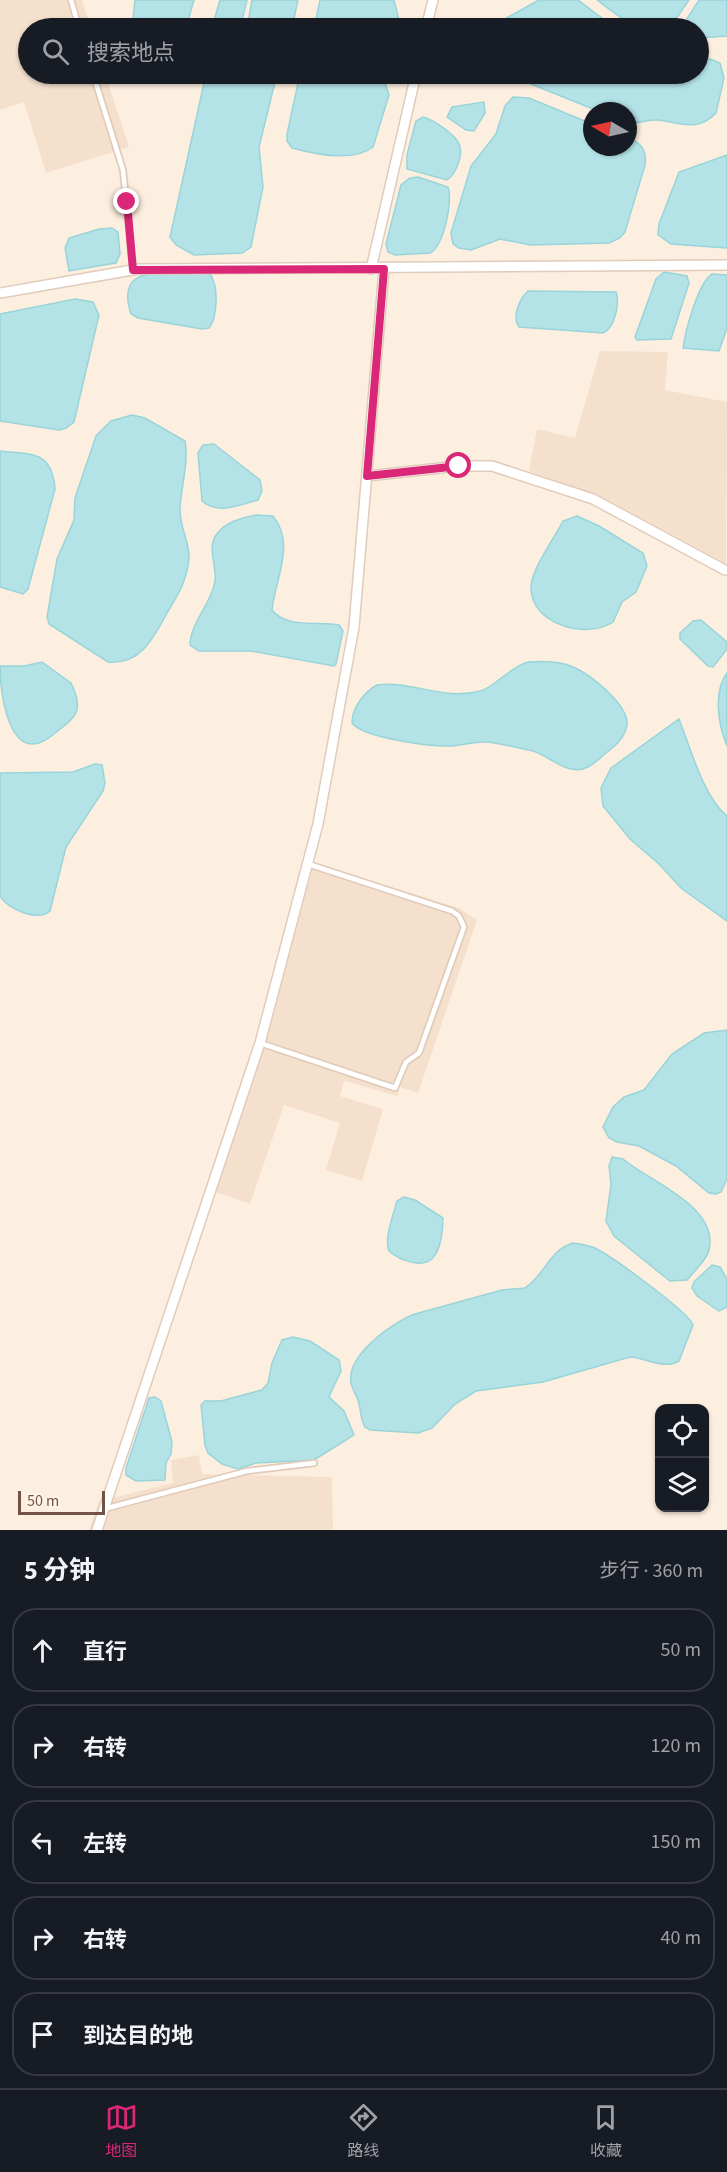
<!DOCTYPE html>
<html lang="zh">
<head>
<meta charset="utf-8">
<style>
  :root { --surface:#171b24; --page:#20242c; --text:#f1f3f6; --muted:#9ea1a6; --line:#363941; --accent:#db2777 }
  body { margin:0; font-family:"Source Sans 3","Noto Sans SC",sans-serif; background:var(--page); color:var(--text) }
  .controls { position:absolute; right:18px; bottom:18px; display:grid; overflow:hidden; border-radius:12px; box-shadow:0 2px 4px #0004 }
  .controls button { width:54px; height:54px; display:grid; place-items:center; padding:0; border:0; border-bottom:2px solid var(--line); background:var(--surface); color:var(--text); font:30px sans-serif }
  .compass { position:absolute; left:583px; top:102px; width:54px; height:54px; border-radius:50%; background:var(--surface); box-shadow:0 2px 4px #0004; rotate:279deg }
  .scale { position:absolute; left:18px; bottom:15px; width:87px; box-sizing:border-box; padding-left:6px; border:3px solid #745346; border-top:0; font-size:16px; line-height:21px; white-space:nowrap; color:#745346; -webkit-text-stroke:4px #fff4e6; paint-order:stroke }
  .stop { position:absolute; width:18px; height:18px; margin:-14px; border:4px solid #db2777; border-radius:50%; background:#fff }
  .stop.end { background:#db2777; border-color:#fff; box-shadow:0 2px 6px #0008 }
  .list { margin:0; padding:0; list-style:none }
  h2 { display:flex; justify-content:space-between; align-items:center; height:78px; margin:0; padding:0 24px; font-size:26px }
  h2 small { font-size:20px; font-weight:400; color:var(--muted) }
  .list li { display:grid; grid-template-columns:39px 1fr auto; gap:18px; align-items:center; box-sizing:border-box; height:84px; margin:0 12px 12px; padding:0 12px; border:2px solid var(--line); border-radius:24px }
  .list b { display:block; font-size:22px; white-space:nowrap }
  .list em { font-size:20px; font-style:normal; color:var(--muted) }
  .icon { flex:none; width:33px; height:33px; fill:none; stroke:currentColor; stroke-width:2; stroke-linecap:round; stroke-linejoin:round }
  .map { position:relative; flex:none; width:727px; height:1530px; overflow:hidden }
  .search { position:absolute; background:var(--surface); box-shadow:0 2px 4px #0004; left:18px; right:18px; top:18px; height:66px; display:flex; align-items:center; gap:15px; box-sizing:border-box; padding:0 21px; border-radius:33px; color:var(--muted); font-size:22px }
  .sheet { height:558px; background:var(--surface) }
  nav { display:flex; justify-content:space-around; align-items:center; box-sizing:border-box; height:84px; border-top:2px solid var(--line); background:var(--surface); font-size:16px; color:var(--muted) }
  nav a { display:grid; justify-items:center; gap:3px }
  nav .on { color:var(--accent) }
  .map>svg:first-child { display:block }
  .residential { fill:#f5e0cd }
  .water { fill:#b3e3e7; stroke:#99d4d9; stroke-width:1.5 }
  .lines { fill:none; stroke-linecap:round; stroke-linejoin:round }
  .service-casing { stroke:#e1cbbb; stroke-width:8 }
  .minor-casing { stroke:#e1cbbb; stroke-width:12 }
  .service { stroke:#fff; stroke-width:4.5 }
  .minor { stroke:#fff; stroke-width:9 }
  .route { stroke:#db2777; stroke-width:8 }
</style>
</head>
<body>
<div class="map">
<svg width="727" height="1530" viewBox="0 0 727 1530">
  <rect width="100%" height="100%" fill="#fdefdf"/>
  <path class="residential" d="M0 0H82L91 28H28V74H105L129 147 46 173 24 102 0 110Z
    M600 351 668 352 665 390 727 402 726 563 608 500 529 471 537 429 575 438Z
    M314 863 459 908 477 920 418 1093 400 1087 397 1096 344 1081 340 1096 383 1109 362 1181 326 1170 340 1123 284 1105 250 1204 213 1191 263 1049Z
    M199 1455 202 1474 332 1477 333 1530H89L99 1501 173 1483 171 1460Z"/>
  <path class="water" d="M135 0H194L186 28H132Z
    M220 0H247L240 28H217L215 17Z
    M252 0H298L292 28H247Z
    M320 0H394L401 28H314Z
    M539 0H578L615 28H496L503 20Z
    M597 0H689C683 8 677 20 669 26 647 41 613 12 597 0Z
    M699 0H727V36L699 38 698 28H681Z
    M710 59 720 63 724 78 716 113C697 133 680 122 657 120 647 119 639 125 628 122V111H598L531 84 514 74H698L699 60Z
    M206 74H277L259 147 263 187 251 247 242 253 194 255 176 245 170 237Z
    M300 74H375L384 80 389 95 373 147C353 163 314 154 292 148L287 141V134Z
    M513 97 529 98 592 124V147H628V138C642 143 647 151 645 165L625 232 620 238 609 243 530 245 500 239 471 250 459 248 453 244 451 233 471 166 496 134 505 106Z
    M484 102 485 113 474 131 466 130 447 117 452 107Z
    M423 117C432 119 453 133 458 142 465 153 456 174 447 180L407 169V155L416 121Z
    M727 155V248L671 244 658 235 659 224 679 172Z
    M418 177 448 187C453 201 444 246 430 253L395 255 388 252 386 244 401 185 410 178Z
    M112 228 118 232 120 254 116 263 69 271 65 248 69 238 99 229Z
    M192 272 209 273C219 284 218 316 209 328L202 329 138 318 131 314C115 265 159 274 192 272Z
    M664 272 687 276 689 283 671 339 637 340 635 337 656 279Z
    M712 274 727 275V328L719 351 683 348C685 332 698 283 712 274Z
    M528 291 616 292C620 303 615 328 603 333L519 327C512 317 519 299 528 291Z
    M75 299 93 302 99 315 74 422 66 428 59 430 0 421V314Z
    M132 415 145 418 185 441C189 463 181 486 180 509 179 526 190 542 189 559 187 580 178 595 167 613 154 637 141 665 108 662L49 624 47 617 57 559 74 520 75 498 96 436 111 421Z
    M214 444 260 480 262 491 258 500C240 505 218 515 202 501L198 453 203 445Z
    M0 451C32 455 52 450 55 489L28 589 23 594 0 587Z
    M256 515 273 516C296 544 275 579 272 610 287 629 319 621 339 625L343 631 336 664 334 666 251 651H199L190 645C190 623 212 603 215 581 217 566 207 549 216 535 225 522 241 518 256 515Z
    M577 516 599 526 643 553 647 566 636 592 622 602 613 622C586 640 530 624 531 587 531 570 555 537 563 521Z
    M701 620 727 642V649L713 667 708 666 680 639V633L693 621Z
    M42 662 71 683C75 691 79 701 77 710 74 720 62 727 55 733 10 773 0 694 0 666H24Z
    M528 662C543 661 559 661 573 667 590 674 629 705 627 725 625 738 615 746 606 753 600 758 594 764 588 767 568 777 550 756 533 751 519 748 503 744 488 742 476 741 464 745 452 746 432 747 363 738 352 723 352 708 364 692 377 685 410 680 444 701 480 691 494 688 508 668 528 662Z
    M727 673V746C718 724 713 692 727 673Z
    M679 719C690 747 704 798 727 816V921L681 888 659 864 630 839 603 806 601 788 611 768Z
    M95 764 102 765 105 783 103 791 66 847 50 911C38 922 7 909 0 896V773L73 772Z
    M727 1030V1179L721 1192 716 1194 709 1193 676 1166 639 1146 617 1142 609 1138 603 1127 613 1107 624 1097 644 1090 672 1054 704 1033Z
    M612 1157 623 1159C650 1182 719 1206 709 1250 707 1260 693 1272 687 1280L670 1281 614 1236 606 1221 611 1184 609 1166Z
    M404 1197 415 1200 443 1218C443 1229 441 1246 435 1255 426 1271 399 1260 389 1251 384 1238 393 1216 397 1201Z
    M573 1243C580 1244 588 1245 595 1248 611 1256 688 1311 693 1325L679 1361C664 1370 647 1358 630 1357L543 1382 476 1391 455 1404 432 1428 418 1433 370 1430 365 1427C360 1419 361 1409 358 1400 356 1394 352 1389 351 1383 346 1355 393 1322 415 1314L502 1290 525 1288C545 1275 549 1250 573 1243Z
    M712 1265 720 1267 727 1279V1307L719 1311 697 1296 692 1288 694 1282Z
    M293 1337 310 1341 339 1360 341 1371 329 1397 344 1411 354 1435 314 1460 256 1463 238 1469 222 1464 208 1453 205 1445 201 1405 205 1401H221L262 1390 268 1383 272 1363 282 1340Z
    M155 1397 161 1401 172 1442 171 1454 166 1463 165 1480 136 1481 126 1475V1468L149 1398Z"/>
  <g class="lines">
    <defs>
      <path id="service" d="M71 0 79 28
        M93 74 123 170 133 270
        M260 1043 395 1088 406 1062 419 1053 464 927 459 916 452 911 308 864
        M104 1509 247 1471 314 1463"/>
      <path id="minor" d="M426 28 433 0
        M371 269 416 74
        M0 293 138 269 727 265
        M367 476 459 466H492L593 499 725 570
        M97 1530 260 1043 318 824 354 627 384 269"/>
    </defs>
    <use href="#service" class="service-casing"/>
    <use href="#minor" class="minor-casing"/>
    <use href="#service" class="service"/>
    <use href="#minor" class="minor"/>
  </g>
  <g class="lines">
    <path class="route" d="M127 202 133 270 384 269 367 476 459 466"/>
  </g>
</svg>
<div class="controls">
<button><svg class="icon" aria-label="locate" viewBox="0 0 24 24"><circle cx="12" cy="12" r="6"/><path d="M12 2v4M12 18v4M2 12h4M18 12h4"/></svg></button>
<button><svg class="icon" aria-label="layers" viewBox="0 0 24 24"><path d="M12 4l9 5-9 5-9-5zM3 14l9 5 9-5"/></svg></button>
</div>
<svg class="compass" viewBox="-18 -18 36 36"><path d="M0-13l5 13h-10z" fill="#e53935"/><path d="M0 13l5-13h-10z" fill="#9ea1a6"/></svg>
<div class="scale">50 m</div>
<div class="stop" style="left:459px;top:466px"></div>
<div class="stop end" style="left:127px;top:202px"></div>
<div class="search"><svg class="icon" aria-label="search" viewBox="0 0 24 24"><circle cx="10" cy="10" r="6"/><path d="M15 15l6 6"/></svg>搜索地点</div>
</div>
<section class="sheet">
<h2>5 分钟<small>步行 · 360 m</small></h2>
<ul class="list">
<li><svg class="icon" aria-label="ahead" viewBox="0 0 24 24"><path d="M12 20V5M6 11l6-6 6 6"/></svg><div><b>直行</b></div><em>50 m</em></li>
<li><svg class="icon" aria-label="right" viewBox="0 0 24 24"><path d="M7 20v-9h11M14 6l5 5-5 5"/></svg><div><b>右转</b></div><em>120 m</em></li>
<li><svg class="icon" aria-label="left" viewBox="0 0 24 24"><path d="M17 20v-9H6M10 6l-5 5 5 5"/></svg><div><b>左转</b></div><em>150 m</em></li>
<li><svg class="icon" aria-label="right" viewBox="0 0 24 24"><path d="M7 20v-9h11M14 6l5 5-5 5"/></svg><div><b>右转</b></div><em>40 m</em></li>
<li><svg class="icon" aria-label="arrive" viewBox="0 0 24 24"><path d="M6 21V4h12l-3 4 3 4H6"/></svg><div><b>到达目的地</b></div></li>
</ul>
</section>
<nav>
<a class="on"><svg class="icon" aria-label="map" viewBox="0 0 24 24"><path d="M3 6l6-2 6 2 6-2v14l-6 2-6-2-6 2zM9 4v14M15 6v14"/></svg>地图</a>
<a><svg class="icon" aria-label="directions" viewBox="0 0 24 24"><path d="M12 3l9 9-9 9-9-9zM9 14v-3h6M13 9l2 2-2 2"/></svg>路线</a>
<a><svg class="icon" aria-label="saved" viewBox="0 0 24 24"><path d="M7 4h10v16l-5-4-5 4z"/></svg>收藏</a>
</nav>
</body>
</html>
